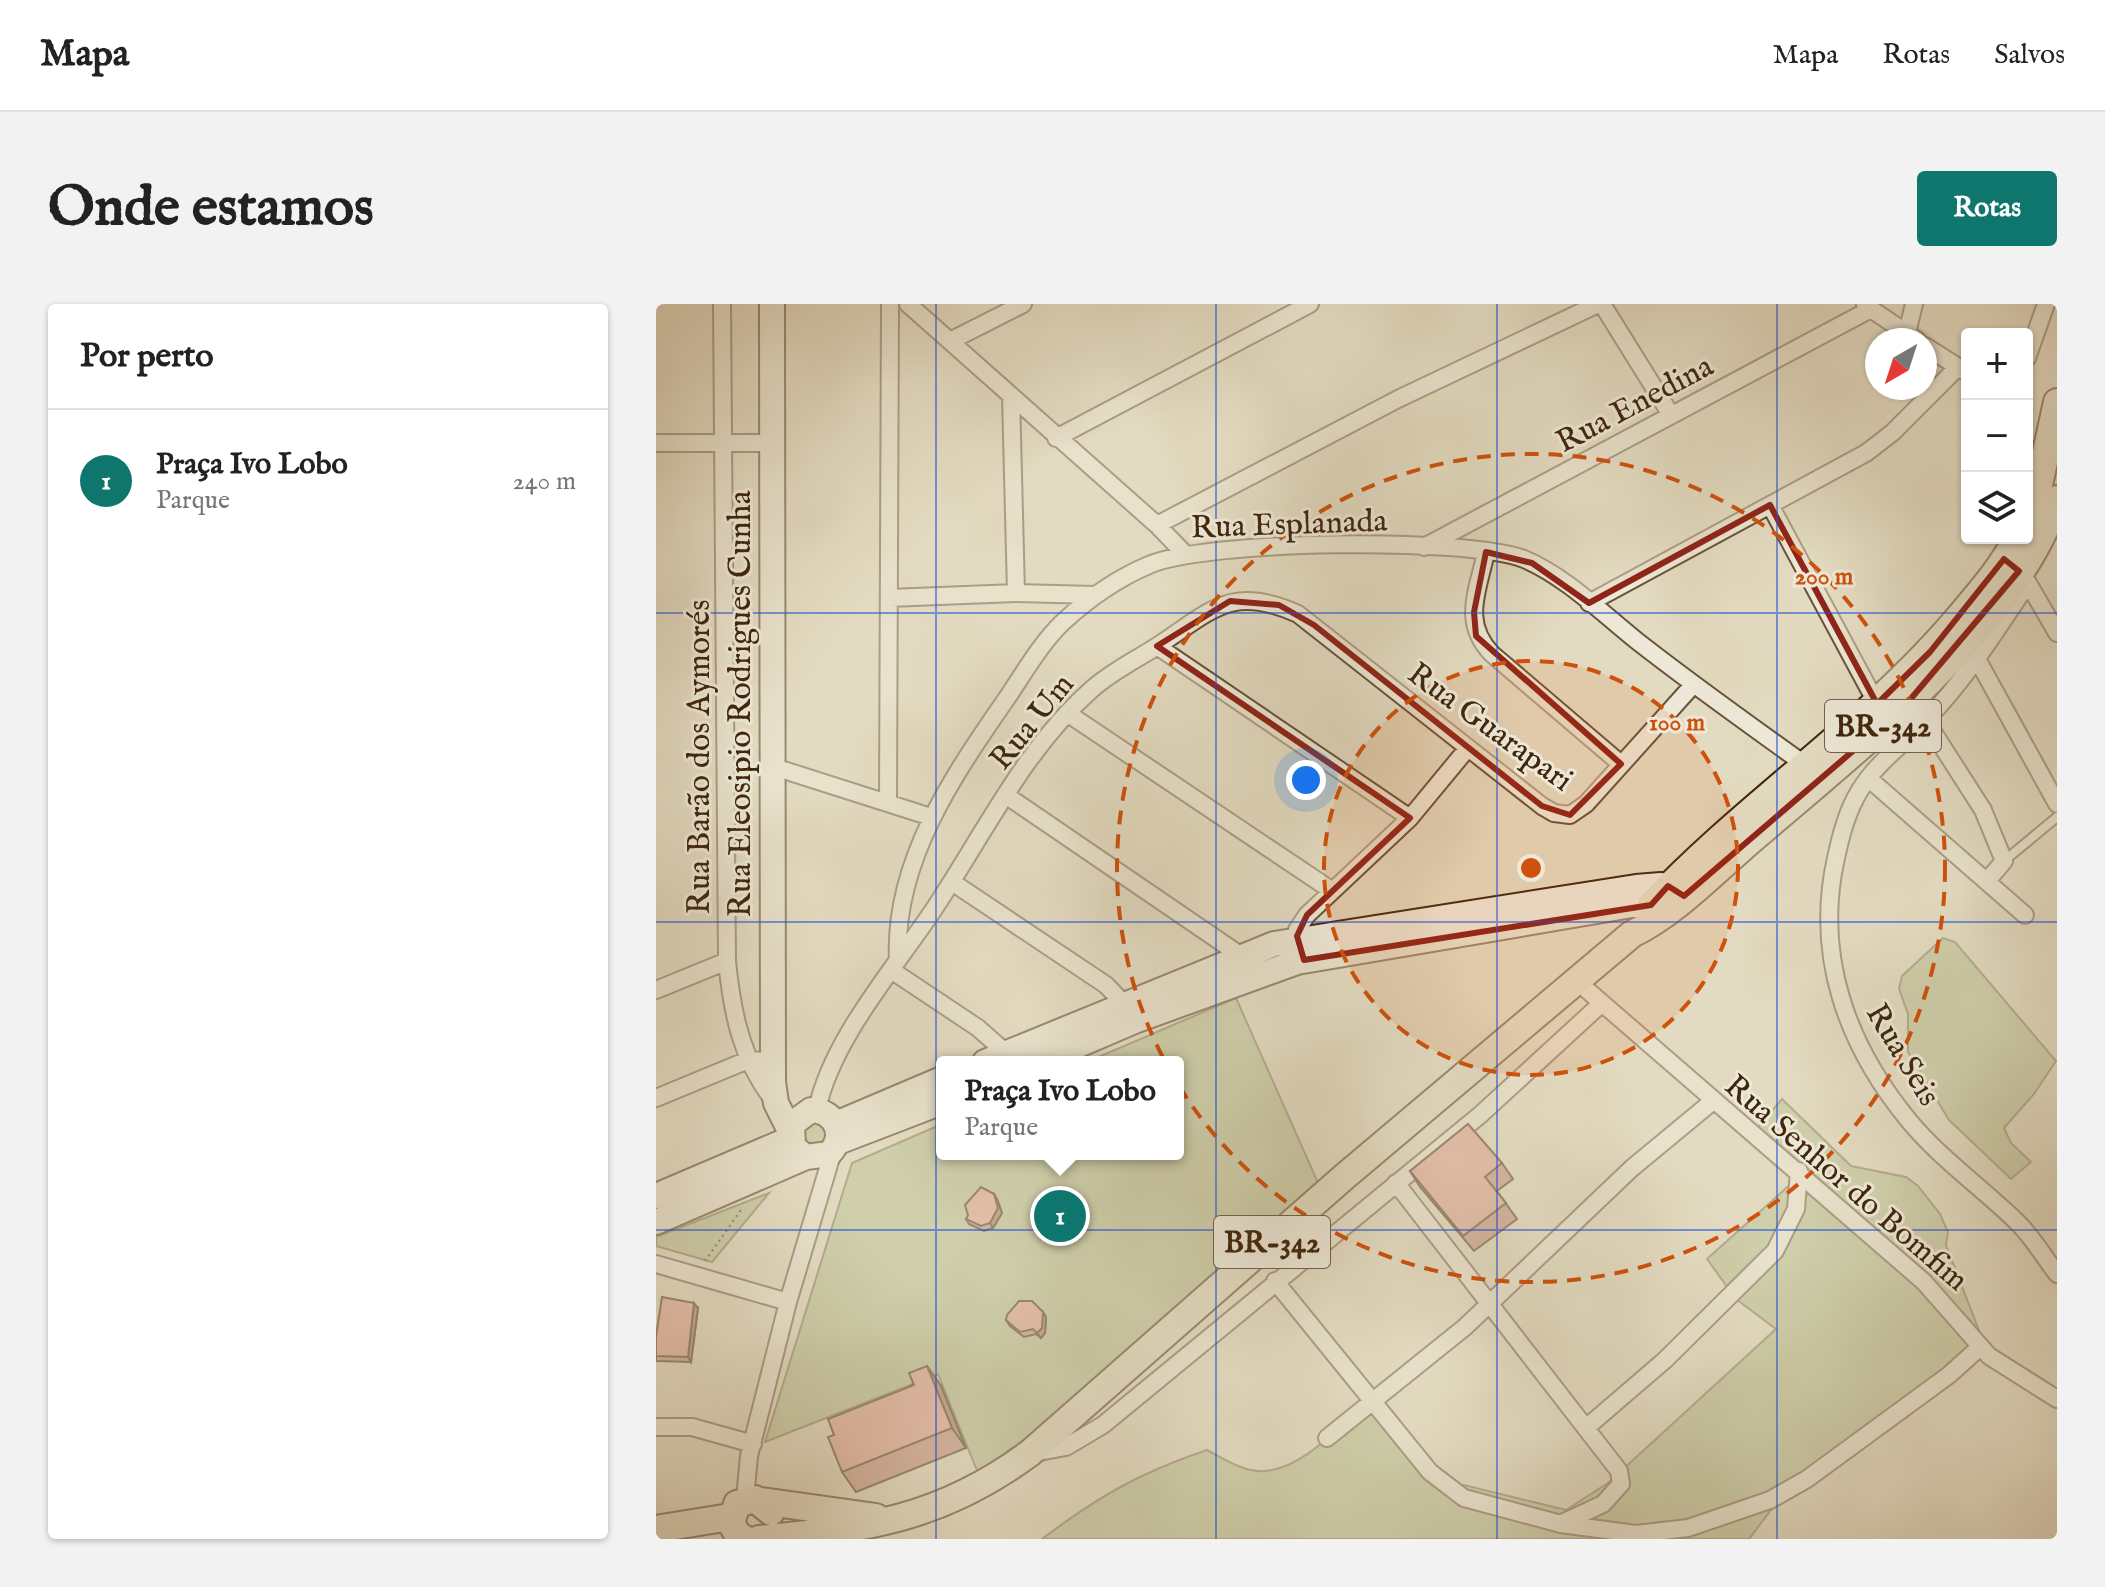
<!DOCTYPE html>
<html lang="pt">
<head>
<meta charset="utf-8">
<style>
  :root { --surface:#fff; --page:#f2f2f2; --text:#222; --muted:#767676; --line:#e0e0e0; --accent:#0f766e }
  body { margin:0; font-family:"IM FELL English",serif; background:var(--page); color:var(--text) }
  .controls { position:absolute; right:24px; top:24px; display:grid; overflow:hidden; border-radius:8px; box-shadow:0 2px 6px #0004 }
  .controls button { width:72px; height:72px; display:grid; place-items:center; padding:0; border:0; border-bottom:2px solid var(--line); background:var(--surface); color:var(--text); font:40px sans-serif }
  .compass { position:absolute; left:1209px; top:24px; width:72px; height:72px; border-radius:50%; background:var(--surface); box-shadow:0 2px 6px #0004; rotate:219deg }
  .you { position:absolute; left:650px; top:476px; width:28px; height:28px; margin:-20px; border:6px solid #fff; border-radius:50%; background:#1a73e8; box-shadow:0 0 0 12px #1a73e833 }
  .badge { display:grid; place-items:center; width:52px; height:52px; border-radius:50%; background:var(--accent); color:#fff; font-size:26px; font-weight:700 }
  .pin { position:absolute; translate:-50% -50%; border:4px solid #fff; box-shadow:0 2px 8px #0006 }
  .popup { position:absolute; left:280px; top:752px; width:248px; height:104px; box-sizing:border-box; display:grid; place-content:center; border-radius:8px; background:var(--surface); filter:drop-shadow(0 2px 6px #0005); font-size:26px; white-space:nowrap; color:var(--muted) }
  .popup b { font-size:30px; color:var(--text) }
  .popup::after { content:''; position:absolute; left:50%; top:100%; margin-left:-16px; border:16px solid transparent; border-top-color:var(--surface) }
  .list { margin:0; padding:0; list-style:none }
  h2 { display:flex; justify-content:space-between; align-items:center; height:104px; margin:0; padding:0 32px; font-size:34px }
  h2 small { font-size:26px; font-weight:400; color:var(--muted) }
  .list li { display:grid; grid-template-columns:52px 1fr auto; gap:24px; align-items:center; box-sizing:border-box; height:144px; padding:0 32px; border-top:2px solid var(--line) }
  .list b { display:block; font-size:30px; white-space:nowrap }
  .list p { margin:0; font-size:26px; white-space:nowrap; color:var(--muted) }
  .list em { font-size:26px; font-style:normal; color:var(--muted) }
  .icon { flex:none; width:44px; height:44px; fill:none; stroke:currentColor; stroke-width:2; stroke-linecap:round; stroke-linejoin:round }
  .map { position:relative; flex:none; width:1401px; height:1235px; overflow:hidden; border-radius:8px }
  header { display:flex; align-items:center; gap:48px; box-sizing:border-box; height:112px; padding:0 40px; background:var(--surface); border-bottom:2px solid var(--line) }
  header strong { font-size:38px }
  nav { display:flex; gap:44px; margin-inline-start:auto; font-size:28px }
  .intro { display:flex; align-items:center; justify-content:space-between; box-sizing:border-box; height:192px; padding:0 48px }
  h1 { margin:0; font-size:56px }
  .button { padding:20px 36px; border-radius:8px; background:var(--accent); color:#fff; font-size:28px; font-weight:700 }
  main { display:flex; gap:48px; padding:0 48px }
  aside { flex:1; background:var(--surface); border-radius:8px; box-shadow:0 2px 6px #0004 }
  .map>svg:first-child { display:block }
  .green { fill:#b6c091; stroke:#7b734e; stroke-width:2 }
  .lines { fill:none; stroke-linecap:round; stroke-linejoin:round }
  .lane-casing { stroke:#695339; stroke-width:12 }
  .street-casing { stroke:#695339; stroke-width:20 }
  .secondary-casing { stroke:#40260c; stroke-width:28 }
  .primary-casing { stroke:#40260c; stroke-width:30 }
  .path { stroke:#40260c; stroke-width:2; stroke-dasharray:2 4; stroke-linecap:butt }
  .lane { stroke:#ede8d7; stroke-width:8 }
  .street { stroke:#ede8d7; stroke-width:16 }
  .secondary { stroke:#ede8d7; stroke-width:24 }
  .primary { stroke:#e3dbc1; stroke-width:26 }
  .wall { fill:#c4877a; stroke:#40260c; stroke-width:2 }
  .shaded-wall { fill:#a06e63; stroke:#40260c; stroke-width:2 }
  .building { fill:#e49d8e; stroke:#40260c; stroke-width:2 }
  .marked { fill:none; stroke:#8f2418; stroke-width:6; stroke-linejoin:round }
  .grid { fill:none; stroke:#1d4ed8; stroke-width:2; stroke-opacity:0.55 }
  .ring { fill:none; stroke:#cf510c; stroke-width:4; stroke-dasharray:14 10 }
  .labels { text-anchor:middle; stroke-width:6; stroke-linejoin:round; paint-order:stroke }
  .shield { fill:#ede8d7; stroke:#746049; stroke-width:2 }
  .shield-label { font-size:30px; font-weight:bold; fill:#40260c }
  .street-label { font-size:32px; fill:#40260c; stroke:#ede8d7 }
  .centre { fill:#cf510c; stroke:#ede8d7; stroke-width:4 }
  .ring-label { font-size:24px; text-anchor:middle; font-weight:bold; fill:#cf510c; stroke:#ede8d7; stroke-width:6; stroke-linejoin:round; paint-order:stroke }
</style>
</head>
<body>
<header>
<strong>Mapa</strong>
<nav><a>Mapa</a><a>Rotas</a><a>Salvos</a></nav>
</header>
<div class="intro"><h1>Onde estamos</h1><a class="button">Rotas</a></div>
<main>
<aside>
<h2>Por perto<small></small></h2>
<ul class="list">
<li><span class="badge">1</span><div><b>Praça Ivo Lobo</b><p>Parque</p></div><em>240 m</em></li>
</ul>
</aside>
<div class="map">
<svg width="1401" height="1235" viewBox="0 0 1401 1235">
  <rect width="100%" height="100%" fill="#e3dbc1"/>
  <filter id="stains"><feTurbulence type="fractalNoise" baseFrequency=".0025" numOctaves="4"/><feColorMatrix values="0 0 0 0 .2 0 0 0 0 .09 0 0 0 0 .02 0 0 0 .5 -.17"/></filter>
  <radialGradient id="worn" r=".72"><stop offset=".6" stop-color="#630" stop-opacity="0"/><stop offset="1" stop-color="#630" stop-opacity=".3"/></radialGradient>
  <path class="green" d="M1287 634 1299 638 1400 757 1378 790 1348 824 1355 839 1375 858 1355 875 1293 816 1252 748V710L1243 685 1246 672Z
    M580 694 663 881 377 1129 322 1169 282 1070 109 1138 196 859 286 820V850H522V758H431Z
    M1126 795 1195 862 1250 873 1262 882 1284 910 1292 928 1290 941 1324 1029 1317 1055 1121 1198 1093 1235H386C443 1192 483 1169 551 1146 568 1155 589 1169 609 1167 647 1164 680 1125 708 1102L719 1107 798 1186 808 1181 910 1206 952 1179 1120 1025 1080 995 1051 955 1147 869 1100 826Z
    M166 814 172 835 165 841 151 839 146 821Z
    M113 889 56 958 0 942V933Z"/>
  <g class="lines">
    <defs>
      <path id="lane" d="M1348 557 1401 513"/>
      <path id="street" d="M66 0 71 657C76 708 85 754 117 796
        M252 0 501 221 529 250
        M946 0 1015 111
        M1209 1 1261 36
        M1251 29 1258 0
        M294 37 367 0
        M1269 42 1310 68
        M1371 54 1390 0
        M355 92 360 289
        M400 134 654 0
        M0 139H115
        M1114 201 1221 400
        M501 221 742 95 942 0
        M768 243 1215 5
        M830 248C822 287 805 318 836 350L965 460
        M1372 279 1401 329
        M1368 285C1338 330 1308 377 1270 416 1248 440 1221 458 1204 486 1191 507 1185 531 1180 554 1158 652 1191 742 1254 818 1285 855 1326 884 1360 917 1376 932 1388 953 1401 970
        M233 294 360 289 440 291
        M933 299 1210 149 1236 129 1302 63
        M501 342 754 514
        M1320 353 1401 500
        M411 409 675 586
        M1270 417 1327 506 1348 557 1331 577
        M118 463 275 513
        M1212 474 1369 611
        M351 492 584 651
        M232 497 234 0
        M296 578 450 681 476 708
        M644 644 641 626 651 611 754 514 811 445
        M242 656C237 557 299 469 353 391 369 367 386 338 407 318 432 295 462 274 493 261 548 236 812 233 868 255 909 272 947 310 981 337 1036 380 1092 420 1148 460
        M235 666 322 724 356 754
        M0 686 71 657
        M946 699 1268 978 1333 1052 1401 1095
        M0 794 92 756 117 757
        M161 806C175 737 237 666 276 608 326 534 367 446 435 386 456 367 482 355 506 339 558 304 578 281 642 310L886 502 898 509 914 511 930 500 1037 381
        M740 879 963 1167 965 1180 947 1200 906 1219
        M0 960 132 998
        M619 977 774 1168 808 1194 905 1220 980 1230 1032 1224 1114 1196 1151 1175 1293 1071 1324 1043
        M0 1123H36L97 1140
        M931 1123 1009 1056 1119 947 1140 905 1143 867
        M671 1134 809 1023 976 864 1057 797
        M377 1149 410 1143 447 1121 824 811 946 699 922 678
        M89 1195 93 1152 132 998 178 844"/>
      <path id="secondary" d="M116 0 117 778 120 799 134 827
        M329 758 618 640 980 583 1005 581 1026 591
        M383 758 481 716 641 658 976 601H995L1007 609
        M180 820 286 775
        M182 838 286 798
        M0 892 134 835
        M0 918 150 853 173 850C191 832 180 807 155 806L136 820 137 843 150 853"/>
      <path id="primary" d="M1371 213 1383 181 1401 98
        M995 601C1092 498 1212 421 1303 313 1324 288 1346 263 1361 234
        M106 1197 220 1213
        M0 1225 74 1213
        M89 1235 82 1231 75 1219 81 1200 99 1195 115 1208
        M103 1235C210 1225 285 1215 374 1149L688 873 976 630C1019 610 1063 563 1100 532 1198 448 1360 321 1401 195"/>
    </defs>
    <use href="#lane" class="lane-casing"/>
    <use href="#street" class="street-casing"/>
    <use href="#secondary" class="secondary-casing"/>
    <use href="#primary" class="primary-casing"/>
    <path class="path" d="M49 957 87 903"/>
    <use href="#lane" class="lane"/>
    <use href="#street" class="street"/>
    <use href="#secondary" class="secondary"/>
    <use href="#primary" class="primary"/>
  </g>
  <path class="wall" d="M846 859 857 875 841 887 861 915 818 947 764 883 754 867Z
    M338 890 341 895 346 909 337 924 328 927 313 920 310 915Z
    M42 1004 35 1058 0 1057V1032Z
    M387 1008 390 1013 389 1029 385 1034 380 1030 368 1033 354 1022 350 1016Z
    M271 1062 285 1082 310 1144 200 1188 186 1168Z"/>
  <path class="shaded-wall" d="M338 890 341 895 346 909 337 924 334 919Z
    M38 999 42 1004 35 1058 32 1053Z
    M387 1008 390 1013 389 1029 385 1034 381 1029Z
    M271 1062 285 1082 310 1144 296 1124Z"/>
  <path class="building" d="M812 820 846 859 829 873 850 899 807 932 754 867Z
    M325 883 338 890 342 904 334 919 325 922 310 915 312 911 309 901Z
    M6 993 38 999 32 1053 0 1052V1032Z
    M363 997H376L387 1008 386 1024 381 1029 377 1025 364 1028 350 1016 351 1011Z
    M271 1062 296 1124 186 1168 172 1133 178 1131 172 1115 258 1081 253 1069Z"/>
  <path d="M0 0H1401V1235H0ZM1114 201 1221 400 1274 348 1348 255 1363 267 1247 404 1028 592 1012 582 995 601 648 656 641 632 651 611 754 514 501 342 574 297 623 301 658 321 886 502 914 511 965 460 820 332 818 308 830 248 876 259 933 299Z" fill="#e3dbc1" fill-opacity=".55" fill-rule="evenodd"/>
  <path class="marked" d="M1114 201 1221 400 1274 348 1348 255 1363 267 1247 404 1028 592 1012 582 995 601 648 656 641 632 651 611 754 514 501 342 574 297 623 301 658 321 886 502 914 511 965 460 820 332 818 308 830 248 876 259 933 299Z"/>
  <path class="grid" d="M280 0V1235M560 0V1235M841 0V1235M1121 0V1235M0 309H1401M0 618H1401M0 926H1401"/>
  <circle cx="875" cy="564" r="207" fill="#cf510c" fill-opacity=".12"/>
  <g class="ring">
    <circle cx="875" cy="564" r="207"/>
    <circle cx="875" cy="564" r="414"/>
  </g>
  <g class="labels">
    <g class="shield">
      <rect x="1169" y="396" width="116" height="52" rx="6"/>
      <rect x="558" y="912" width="116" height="52" rx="6"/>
    </g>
    <g class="shield-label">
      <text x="1227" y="432">BR-342</text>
      <text x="616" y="948">BR-342</text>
    </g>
    <g class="street-label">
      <text transform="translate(978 99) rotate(-28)" y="11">Rua Enedina</text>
      <text transform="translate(633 219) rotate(-2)" y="11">Rua Esplanada</text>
      <text transform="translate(83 400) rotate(-90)" y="11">Rua Eleosipio Rodrigues Cunha</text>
      <text transform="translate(375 417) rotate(-51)" y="11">Rua Um</text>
      <text transform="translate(835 422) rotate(36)" y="11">Rua Guarapari</text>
      <text transform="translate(42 453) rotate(-90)" y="11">Rua Barão dos Aymorés</text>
      <text transform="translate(1248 750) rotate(59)" y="11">Rua Seis</text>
      <text transform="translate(1191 878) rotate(41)" y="11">Rua Senhor do Bomfim</text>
    </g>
  </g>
  <circle cx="875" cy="564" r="12" class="centre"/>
  <g class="ring-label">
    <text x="1168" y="280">200 m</text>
    <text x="1021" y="426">100 m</text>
  </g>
  <rect width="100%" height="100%" filter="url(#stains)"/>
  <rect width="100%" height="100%" fill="url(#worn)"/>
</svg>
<div class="controls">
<button>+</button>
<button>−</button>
<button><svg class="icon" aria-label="layers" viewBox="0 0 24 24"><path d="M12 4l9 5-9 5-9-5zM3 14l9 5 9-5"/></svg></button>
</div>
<svg class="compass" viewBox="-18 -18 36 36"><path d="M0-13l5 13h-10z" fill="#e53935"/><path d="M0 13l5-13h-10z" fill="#767676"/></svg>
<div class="you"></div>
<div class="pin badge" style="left:404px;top:912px">1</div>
<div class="popup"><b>Praça Ivo Lobo</b>Parque</div>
</div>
</main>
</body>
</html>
